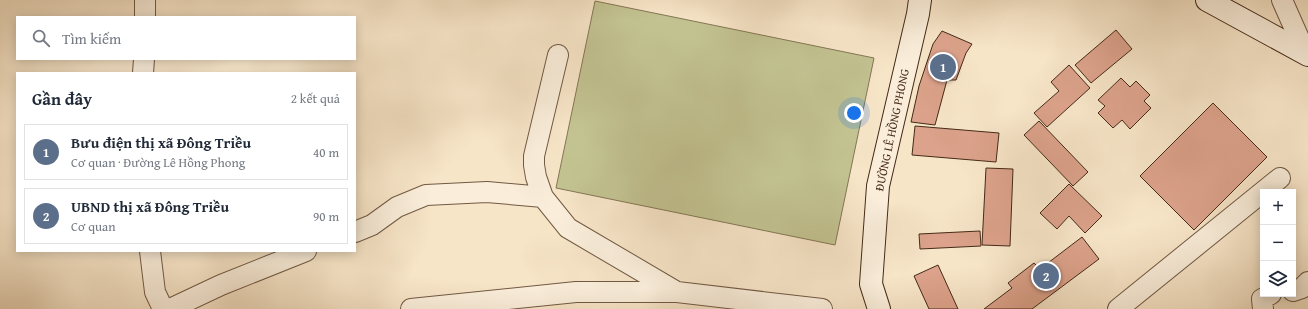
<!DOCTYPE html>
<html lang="vi">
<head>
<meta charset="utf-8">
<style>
  :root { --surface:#fff; --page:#f2f2f3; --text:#1f2937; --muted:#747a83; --line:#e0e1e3; --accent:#8f2418 }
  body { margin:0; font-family:"Gentium Book Plus",serif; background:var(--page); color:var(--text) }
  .controls { position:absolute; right:12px; bottom:12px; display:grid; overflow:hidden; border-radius:0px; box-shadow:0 2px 10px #0003 }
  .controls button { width:36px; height:36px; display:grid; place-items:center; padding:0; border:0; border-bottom:1px solid var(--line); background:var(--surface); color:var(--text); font:20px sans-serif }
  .you { position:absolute; left:854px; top:113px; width:14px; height:14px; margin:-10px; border:3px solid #fff; border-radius:50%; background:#1a73e8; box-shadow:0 0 0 6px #1a73e833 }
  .badge { display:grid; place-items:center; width:26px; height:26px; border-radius:50%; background:var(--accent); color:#fff; font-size:13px; font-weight:700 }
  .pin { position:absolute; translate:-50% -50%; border:2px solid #fff; box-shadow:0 1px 4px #0006 }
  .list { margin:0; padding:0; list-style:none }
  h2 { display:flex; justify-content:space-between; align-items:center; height:52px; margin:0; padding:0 16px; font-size:17px }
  h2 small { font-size:13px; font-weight:400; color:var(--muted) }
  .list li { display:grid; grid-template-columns:26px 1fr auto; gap:12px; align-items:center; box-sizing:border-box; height:56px; margin:0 8px 8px; padding:0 8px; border:1px solid var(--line); border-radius:0px }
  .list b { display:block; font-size:15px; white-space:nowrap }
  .list p { margin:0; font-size:13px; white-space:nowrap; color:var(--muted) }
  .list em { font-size:13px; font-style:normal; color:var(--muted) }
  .icon { flex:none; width:22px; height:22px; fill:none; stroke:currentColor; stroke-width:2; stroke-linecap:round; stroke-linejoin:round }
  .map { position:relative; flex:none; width:1308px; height:309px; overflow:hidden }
  .search { position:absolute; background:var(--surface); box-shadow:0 2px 10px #0003; left:16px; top:16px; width:340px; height:44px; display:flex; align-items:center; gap:10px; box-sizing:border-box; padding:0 14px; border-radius:0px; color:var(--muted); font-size:15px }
  .panel { position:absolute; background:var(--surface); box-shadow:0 2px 10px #0003; left:16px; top:72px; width:340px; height:180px; border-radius:0px }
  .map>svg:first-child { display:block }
  .green { fill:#c3c392; stroke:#847654 }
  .building { fill:#dca28b; stroke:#452a17 }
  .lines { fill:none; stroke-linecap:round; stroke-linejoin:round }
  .street-casing { stroke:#725943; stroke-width:22 }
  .secondary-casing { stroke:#452a17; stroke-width:24 }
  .street { stroke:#faeedb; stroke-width:20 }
  .secondary { stroke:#faeedb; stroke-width:22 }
  .labels { text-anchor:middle; stroke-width:3; stroke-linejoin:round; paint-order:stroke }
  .street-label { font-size:12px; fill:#452a17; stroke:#faeedb }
</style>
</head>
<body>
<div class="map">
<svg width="1308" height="309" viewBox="0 0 1308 309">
  <rect width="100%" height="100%" fill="#f7e5c8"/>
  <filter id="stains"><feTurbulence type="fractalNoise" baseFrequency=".005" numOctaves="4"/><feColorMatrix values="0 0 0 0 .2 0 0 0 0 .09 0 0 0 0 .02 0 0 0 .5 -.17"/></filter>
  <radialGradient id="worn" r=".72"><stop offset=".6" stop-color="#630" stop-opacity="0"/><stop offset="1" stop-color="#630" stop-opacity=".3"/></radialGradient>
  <path class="green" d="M595 1 874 58 835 245 556 188Z"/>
  <path class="building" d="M1116 30 1132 49 1091 83 1075 65Z
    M942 31 972 44 966 53 956 80H947L935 125 911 122 919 86 933 44Z
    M1069 65 1090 88 1047 127 1034 113 1059 91 1051 82Z
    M1121 78 1130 87 1136 81 1150 95 1144 101 1151 108 1130 129 1122 120 1113 128 1098 113 1105 106 1098 100Z
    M1213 103 1267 157 1194 230 1140 176Z
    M1039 121 1088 172 1073 186 1024 135Z
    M915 126 999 133 996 162 912 155Z
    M986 168 1013 169 1010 246 982 245Z
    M1069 184 1102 216 1085 233 1069 216 1057 229 1040 213Z
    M980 231 981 246 920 249 919 234Z
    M1082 237 1099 259 1032 309H984L1012 288 1008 283 1034 263 1040 269Z
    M938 265 958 309H929L914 276Z"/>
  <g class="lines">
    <defs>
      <path id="street" d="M1282 0 1305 52
        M145 17V0
        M558 55 534 156V165L536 177 543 197 568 228 677 292
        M143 73 144 59
        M355 232 372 225 397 207 426 195 487 192 543 197
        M150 251 155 292 163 309
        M1293 291 1302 288 1308 282
        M170 309 221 285 306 251
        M411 309 576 292H677L822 309
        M1118 309 1280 178
        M1263 309 1262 299 1271 294"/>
      <path id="secondary" d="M1207 0 1308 55
        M879 309 871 284 878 186 918 14 920 0"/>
    </defs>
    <use href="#street" class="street-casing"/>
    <use href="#secondary" class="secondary-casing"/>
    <use href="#street" class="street"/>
    <use href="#secondary" class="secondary"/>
  </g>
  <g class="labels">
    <g class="street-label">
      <text transform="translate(892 130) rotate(-78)" y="4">ĐƯỜNG LÊ HỒNG PHONG</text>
    </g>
  </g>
  <rect width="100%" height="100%" filter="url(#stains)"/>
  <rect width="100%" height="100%" fill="url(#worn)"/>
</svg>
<div class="controls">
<button>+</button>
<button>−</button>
<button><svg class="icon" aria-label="layers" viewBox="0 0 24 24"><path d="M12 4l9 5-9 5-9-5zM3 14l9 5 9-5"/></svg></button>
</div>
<div class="you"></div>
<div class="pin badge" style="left:943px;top:67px;background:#5c6f8a">1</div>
<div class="pin badge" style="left:1046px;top:276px;background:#5c6f8a">2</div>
<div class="search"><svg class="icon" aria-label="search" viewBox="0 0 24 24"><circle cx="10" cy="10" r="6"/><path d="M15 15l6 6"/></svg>Tìm kiếm</div>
<section class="panel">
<h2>Gần đây<small>2 kết quả</small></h2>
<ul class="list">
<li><span class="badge" style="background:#5c6f8a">1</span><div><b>Bưu điện thị xã Đông Triều</b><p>Cơ quan · Đường Lê Hồng Phong</p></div><em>40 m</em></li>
<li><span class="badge" style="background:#5c6f8a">2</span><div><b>UBND thị xã Đông Triều</b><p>Cơ quan</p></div><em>90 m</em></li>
</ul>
</section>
</div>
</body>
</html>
